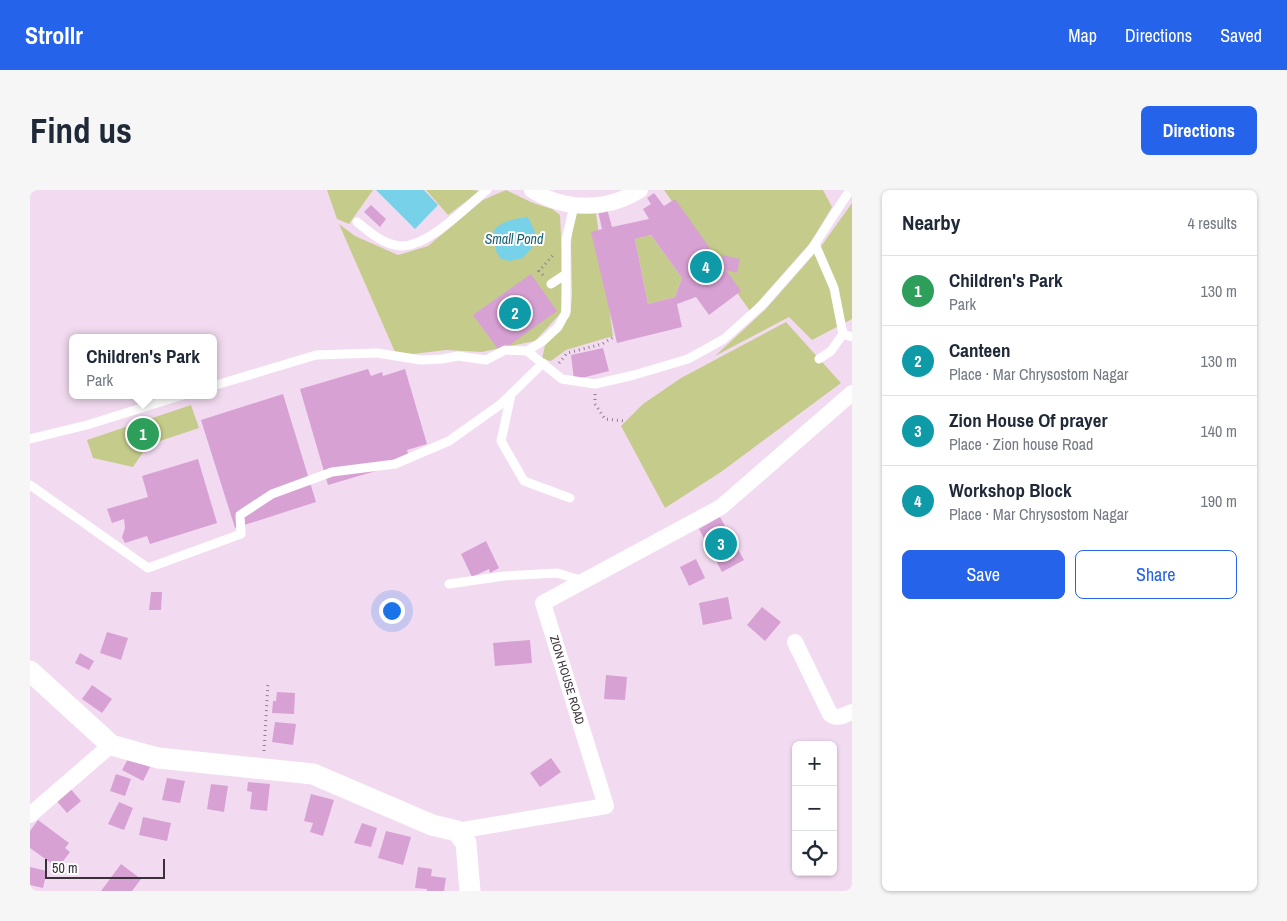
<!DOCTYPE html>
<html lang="en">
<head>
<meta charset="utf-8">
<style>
  :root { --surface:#fff; --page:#f6f6f7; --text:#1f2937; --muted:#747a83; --line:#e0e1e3; --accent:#2563eb }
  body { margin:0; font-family:"Archivo Narrow",sans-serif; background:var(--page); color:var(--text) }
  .controls { position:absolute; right:15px; bottom:15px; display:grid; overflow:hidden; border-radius:8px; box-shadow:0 1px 4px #0004 }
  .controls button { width:45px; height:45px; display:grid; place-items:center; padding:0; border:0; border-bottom:1px solid var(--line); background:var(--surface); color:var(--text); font:25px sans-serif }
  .scale { position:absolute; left:15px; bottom:12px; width:120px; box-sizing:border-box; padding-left:5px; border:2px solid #393038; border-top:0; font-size:14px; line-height:18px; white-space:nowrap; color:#393038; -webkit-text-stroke:4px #fff; paint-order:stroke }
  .you { position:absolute; left:361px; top:420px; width:18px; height:18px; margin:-12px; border:4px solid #fff; border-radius:50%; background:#1a73e8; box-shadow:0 0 0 8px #1a73e833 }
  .badge { display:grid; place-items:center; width:32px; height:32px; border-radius:50%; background:var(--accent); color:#fff; font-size:16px; font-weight:700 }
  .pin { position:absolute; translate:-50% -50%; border:2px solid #fff; box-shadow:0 1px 5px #0006 }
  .popup { position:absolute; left:39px; top:144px; width:148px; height:65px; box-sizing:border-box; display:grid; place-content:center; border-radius:8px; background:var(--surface); filter:drop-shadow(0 1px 4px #0005); font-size:16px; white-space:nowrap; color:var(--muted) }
  .popup b { font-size:19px; color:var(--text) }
  .popup::after { content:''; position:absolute; left:50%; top:100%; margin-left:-10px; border:10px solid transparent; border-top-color:var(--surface) }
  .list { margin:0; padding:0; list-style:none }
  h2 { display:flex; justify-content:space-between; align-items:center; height:65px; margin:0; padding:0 20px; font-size:21px }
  h2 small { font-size:16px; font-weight:400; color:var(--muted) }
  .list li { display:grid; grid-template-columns:32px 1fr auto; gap:15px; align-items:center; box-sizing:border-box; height:70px; padding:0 20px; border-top:1px solid var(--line) }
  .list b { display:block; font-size:19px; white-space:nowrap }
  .list p { margin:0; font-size:16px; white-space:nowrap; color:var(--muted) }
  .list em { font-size:16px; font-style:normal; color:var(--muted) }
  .actions { display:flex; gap:10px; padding:15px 20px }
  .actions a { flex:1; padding:11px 0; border:1px solid var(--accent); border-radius:8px; text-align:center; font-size:18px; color:var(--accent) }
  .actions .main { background:var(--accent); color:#fff }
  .icon { flex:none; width:28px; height:28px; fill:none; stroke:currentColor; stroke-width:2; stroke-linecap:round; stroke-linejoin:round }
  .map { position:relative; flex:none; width:822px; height:701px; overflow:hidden; border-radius:8px }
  header { display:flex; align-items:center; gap:30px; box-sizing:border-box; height:70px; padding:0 25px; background:var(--accent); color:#fff }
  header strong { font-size:24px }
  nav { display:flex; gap:28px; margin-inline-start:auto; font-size:18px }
  .intro { display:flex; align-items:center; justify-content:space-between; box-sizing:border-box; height:120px; padding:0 30px }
  h1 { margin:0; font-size:35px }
  .button { padding:12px 22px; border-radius:8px; background:var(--accent); color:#fff; font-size:18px; font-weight:700 }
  main { display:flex; gap:30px; padding:0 30px }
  aside { flex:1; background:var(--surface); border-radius:8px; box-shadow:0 1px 4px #0004 }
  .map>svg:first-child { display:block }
  .green { fill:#c5cc8b }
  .water { fill:#77d2e9 }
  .building { fill:#d7a1d4; fill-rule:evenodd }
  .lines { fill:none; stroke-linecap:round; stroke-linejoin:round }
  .path { stroke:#8e7f8d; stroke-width:3; stroke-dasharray:1 4; stroke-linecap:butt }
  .service { stroke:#fff; stroke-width:9 }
  .minor { stroke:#fff; stroke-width:16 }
  .tertiary { stroke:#fff; stroke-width:21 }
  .labels { text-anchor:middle; stroke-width:4; stroke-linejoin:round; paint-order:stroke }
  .street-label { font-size:12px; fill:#393038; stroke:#fff }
  .water-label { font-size:14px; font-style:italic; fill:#176171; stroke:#fff }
</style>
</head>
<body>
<header>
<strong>Strollr</strong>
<nav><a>Map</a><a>Directions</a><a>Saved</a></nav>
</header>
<div class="intro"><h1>Find us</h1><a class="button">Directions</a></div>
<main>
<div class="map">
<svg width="822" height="701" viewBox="0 0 822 701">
  <rect width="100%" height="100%" fill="#f2dbf0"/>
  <path class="green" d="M297 0H343L319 34 307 29Z
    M396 0H443L450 1 418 25Z
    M476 0 503 13 522 19 530 25 533 81 531 123 505 151 452 162 416 160 383 164 365 162 309 34 325 46 368 65 398 56 453 10Z
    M634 0H793L802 17 781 52 720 121Z
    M822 13V129L782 150 759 127 685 166 736 119 792 55Z
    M544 16H565L583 146 536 160 521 171 512 169 515 155 540 126 542 106 541 55Z
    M621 45 652 88 645 107 618 114 605 49Z
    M756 132 811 193 691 282 635 318 591 236 613 214 651 188Z
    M161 215 169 238 118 255 103 277 63 268 57 250Z"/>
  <path class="water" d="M346 0H394L408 15 385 39Z
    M498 27 505 42 502 58 493 68 480 71 471 69 466 61 464 40C474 30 484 29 498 27Z"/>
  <path class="building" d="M624 3 634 16 645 9 691 74 693 65 710 69 707 83 696 80 711 101 679 125 666 107 647 114 652 137 587 153 561 42 572 39 568 21 577 19 582 37 619 29 613 19 621 14 617 8ZM621 45 652 88 645 107 618 114 605 49Z
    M341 15 356 29 350 37 334 22Z
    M501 84 527 121 470 162 443 125Z
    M573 158 579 181 544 190 541 165Z
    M338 179 341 186 352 182 353 186 375 179 397 254 377 260 380 271 298 295 270 199Z
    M253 204 286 312 205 338 171 230Z
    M168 269 187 333 120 354 117 346 95 353 92 347 95 338 94 329 82 333 77 319 118 307 112 286Z
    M690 327 714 370 692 382 669 339Z
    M456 351 469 378 460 383 459 379 442 387 431 364Z
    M666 369 675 388 659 396 650 377Z
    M121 402H132L131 420H119Z
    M698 407 702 429 673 435 669 413Z
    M732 417 751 432 735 451 717 435Z
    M77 442 98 448 91 470 70 463Z
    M500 450 502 473 465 476 463 453Z
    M50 463 64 471 59 480 45 473Z
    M576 485 597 487 595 510 574 509Z
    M62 495 82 509 72 523 52 509Z
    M247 502 265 503 264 524 242 523 243 511H246Z
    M245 532 266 534 263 555 242 552Z
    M99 567 120 577 113 591 92 580Z
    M521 568 531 582 510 597 500 583Z
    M86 584 101 589 95 606 80 601Z
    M137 588 155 591 150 613 132 610Z
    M218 592 240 594 237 621 220 619 222 602 217 601Z
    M181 594 198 596 194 622 177 619Z
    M39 597 51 611 37 623 25 609Z
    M281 604 304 610 293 646 280 642 283 633 274 631Z
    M89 612 103 618 94 640 78 634Z
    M113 627 141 633 137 651 109 645Z
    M8 630 39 653 35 658 40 662 28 678 0 658V641Z
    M332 633 347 638 341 657 324 653Z
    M356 641 381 647 373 675 348 668Z
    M91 674 111 689 102 701H71Z
    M0 677 17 681 13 698 0 695Z
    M388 677 402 679 401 686 416 688 414 701H397V699L385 698Z"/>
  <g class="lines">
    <path class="path" d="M513 85 509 81 524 64
      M529 173 537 163 572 154 585 146
      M565 204V214L575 229 595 231
      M234 561 238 493"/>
    <path class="service" d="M327 32C339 42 354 55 371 56 400 56 435 17 457 0
      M785 54 804 98 813 144
      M521 94 536 84
      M497 161 532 189 565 194 604 185 658 169 694 149 733 114 781 60 820 0
      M789 169 801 161 813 144 822 147
      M183 196 286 165 347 163 391 170 412 169 428 166 456 170 475 160 497 161 513 151 528 137 536 122V50L544 16
      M481 205 471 251 494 291 540 308
      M0 249 57 235 153 205
      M0 295 118 378 211 344 210 325 242 304 302 282 365 274 419 251 471 214 513 173
      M419 394 474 386 527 383 554 391"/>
    <path class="minor" d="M502 0C535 21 577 21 610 0
      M765 452 800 524C808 530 814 525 822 522
      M0 625 81 555
      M427 641 576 616 513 413 691 317 822 203"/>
    <path class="tertiary" d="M0 481 81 555 128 568 283 584 402 635 427 641 436 653 440 701"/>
  </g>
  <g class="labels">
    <g class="street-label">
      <text transform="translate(537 490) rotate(73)" y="4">ZION HOUSE ROAD</text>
    </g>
    <g class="water-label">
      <text x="484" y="54">Small Pond</text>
    </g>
  </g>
</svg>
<div class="controls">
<button>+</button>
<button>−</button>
<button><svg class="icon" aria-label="locate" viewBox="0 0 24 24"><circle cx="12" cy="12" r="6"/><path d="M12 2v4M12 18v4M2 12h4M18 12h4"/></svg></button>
</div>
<div class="scale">50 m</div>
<div class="you"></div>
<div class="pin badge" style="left:113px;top:244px;background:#2e9e5b">1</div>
<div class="popup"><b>Children's Park</b>Park</div>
<div class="pin badge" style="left:485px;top:123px;background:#0f9aa8">2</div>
<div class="pin badge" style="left:691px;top:354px;background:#0f9aa8">3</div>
<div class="pin badge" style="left:676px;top:77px;background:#0f9aa8">4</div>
</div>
<aside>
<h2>Nearby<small>4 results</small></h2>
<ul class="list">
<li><span class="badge" style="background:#2e9e5b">1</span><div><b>Children's Park</b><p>Park</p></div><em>130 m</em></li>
<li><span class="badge" style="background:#0f9aa8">2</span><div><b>Canteen</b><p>Place · Mar Chrysostom Nagar</p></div><em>130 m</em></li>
<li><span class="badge" style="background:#0f9aa8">3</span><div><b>Zion House Of prayer</b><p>Place · Zion house Road</p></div><em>140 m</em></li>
<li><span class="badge" style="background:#0f9aa8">4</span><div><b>Workshop Block</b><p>Place · Mar Chrysostom Nagar</p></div><em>190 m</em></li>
</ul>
<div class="actions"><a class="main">Save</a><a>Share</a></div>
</aside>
</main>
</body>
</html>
